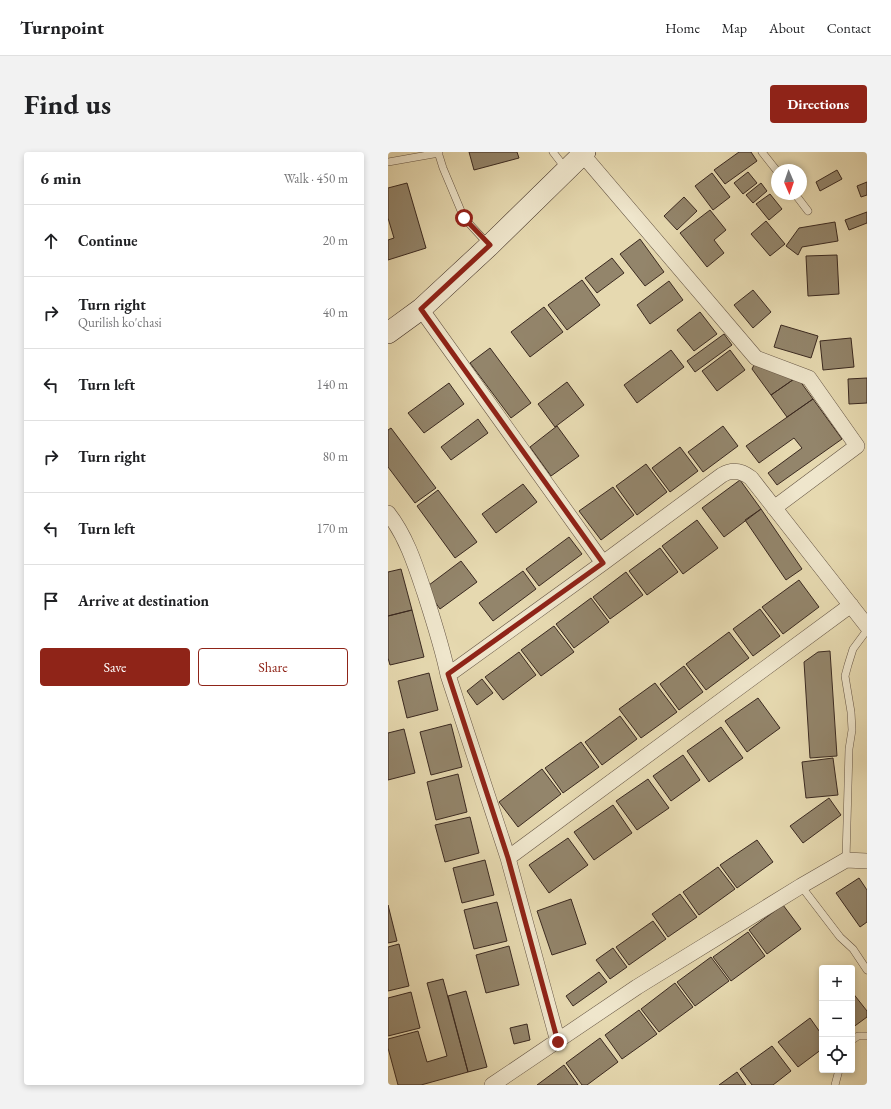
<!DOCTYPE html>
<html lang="en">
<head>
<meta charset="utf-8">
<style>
  :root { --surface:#fff; --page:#f2f2f2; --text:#202124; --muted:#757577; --line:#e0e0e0; --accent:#8f2418 }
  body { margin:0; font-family:"EB Garamond",serif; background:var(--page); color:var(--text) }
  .controls { position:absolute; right:12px; bottom:12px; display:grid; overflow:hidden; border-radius:4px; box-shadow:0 2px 6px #0003 }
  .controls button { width:36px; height:36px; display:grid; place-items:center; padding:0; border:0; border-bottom:1px solid var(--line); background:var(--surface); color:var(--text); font:20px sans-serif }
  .compass { position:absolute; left:383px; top:12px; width:36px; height:36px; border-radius:50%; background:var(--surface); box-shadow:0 2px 6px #0003; rotate:178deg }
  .stop { position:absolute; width:12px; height:12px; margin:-9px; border:3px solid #8f2418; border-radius:50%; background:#fff }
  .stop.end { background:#8f2418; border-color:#fff; box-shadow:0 1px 4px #0008 }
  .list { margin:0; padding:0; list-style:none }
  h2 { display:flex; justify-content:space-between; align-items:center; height:52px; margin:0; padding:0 16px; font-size:17px }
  h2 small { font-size:13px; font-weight:400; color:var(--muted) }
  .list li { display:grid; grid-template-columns:26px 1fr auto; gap:12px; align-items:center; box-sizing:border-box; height:72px; padding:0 16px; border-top:1px solid var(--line) }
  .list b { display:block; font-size:15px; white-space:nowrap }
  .list p { margin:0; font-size:13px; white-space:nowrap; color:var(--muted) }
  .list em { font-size:13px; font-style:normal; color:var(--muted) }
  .actions { display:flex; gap:8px; padding:12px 16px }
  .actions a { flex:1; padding:9px 0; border:1px solid var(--accent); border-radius:4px; text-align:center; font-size:14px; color:var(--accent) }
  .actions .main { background:var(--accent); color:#fff }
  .icon { flex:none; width:22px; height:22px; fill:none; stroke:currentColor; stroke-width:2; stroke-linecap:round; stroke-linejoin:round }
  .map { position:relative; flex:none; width:479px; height:933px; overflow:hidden; border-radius:4px }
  header { display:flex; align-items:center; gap:24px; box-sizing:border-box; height:56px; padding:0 20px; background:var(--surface); border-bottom:1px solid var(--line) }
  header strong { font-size:19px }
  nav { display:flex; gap:22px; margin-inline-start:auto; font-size:14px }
  .intro { display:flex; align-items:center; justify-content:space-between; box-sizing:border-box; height:96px; padding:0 24px }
  h1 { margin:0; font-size:28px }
  .button { padding:10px 18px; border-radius:4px; background:var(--accent); color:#fff; font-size:14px; font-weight:700 }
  main { display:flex; gap:24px; padding:0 24px }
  aside { flex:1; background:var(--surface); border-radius:4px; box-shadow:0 2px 6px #0003 }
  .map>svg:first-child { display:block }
  .building { fill:#93856b; stroke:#3a2920 }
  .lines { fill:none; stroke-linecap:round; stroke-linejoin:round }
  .lane-casing { stroke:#655544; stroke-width:8 }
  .street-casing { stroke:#655544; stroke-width:16 }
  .secondary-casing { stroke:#3a2920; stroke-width:22 }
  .lane { stroke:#efe6cc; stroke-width:7 }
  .street { stroke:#efe6cc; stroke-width:15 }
  .secondary { stroke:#efe6cc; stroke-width:21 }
  .route { stroke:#8f2418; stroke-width:5 }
</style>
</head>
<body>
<header>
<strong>Turnpoint</strong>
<nav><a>Home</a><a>Map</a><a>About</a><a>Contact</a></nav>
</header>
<div class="intro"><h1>Find us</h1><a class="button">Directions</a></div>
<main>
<aside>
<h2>6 min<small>Walk · 450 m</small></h2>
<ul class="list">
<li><svg class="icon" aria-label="ahead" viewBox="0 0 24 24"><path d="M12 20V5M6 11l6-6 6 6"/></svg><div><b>Continue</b></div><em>20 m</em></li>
<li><svg class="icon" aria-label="right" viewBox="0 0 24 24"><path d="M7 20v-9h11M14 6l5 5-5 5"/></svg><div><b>Turn right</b><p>Qurilish ko'chasi</p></div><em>40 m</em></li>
<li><svg class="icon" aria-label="left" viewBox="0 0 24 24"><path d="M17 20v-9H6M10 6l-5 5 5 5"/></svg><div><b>Turn left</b></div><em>140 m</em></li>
<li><svg class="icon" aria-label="right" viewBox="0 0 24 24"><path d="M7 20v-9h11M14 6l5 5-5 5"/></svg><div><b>Turn right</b></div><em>80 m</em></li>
<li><svg class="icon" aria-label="left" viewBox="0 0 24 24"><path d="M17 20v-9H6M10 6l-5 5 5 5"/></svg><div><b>Turn left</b></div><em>170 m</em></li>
<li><svg class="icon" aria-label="arrive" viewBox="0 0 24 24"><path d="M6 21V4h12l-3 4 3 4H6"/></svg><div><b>Arrive at destination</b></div></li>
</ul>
<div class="actions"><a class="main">Save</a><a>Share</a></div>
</aside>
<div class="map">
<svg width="479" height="933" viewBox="0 0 479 933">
  <rect width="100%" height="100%" fill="#e6d9b0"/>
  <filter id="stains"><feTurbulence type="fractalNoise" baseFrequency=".005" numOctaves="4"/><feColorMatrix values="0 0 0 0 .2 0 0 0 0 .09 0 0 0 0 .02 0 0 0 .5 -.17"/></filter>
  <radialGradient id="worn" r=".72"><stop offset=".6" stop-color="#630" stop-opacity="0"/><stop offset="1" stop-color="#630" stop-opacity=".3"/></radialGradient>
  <path class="building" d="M81 0H129L131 6 86 18Z
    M351 0H363L369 9 337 32 326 18Z
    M449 18 454 27 432 39 428 30Z
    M360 20 369 31 355 42 346 31Z
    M324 21 342 45 325 58 307 34Z
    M479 30V43L473 45 469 34Z
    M19 31 38 96 0 108V88L6 86 0 66V36Z
    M373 31 379 39 365 51 358 43Z
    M382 42 394 57 381 68 368 52Z
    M296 45 309 59 289 78 276 64Z
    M322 58 338 78 326 88 336 101 319 115 292 81Z
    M479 60V71L461 78 457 68Z
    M378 69 397 92 382 104 363 82Z
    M447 70 450 89 414 95 410 103 398 94 411 76Z
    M252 87 276 120 257 134 232 102Z
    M449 103 451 142 420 144 418 104Z
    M224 106 236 121 209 141 197 126Z
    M194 128 212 153 179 178 160 153Z
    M281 129 295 148 262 172 249 153Z
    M365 138 383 160 365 176 346 153Z
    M156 155 175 180 142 205 123 180Z
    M312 160 329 182 306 199 289 178Z
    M393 173 430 184 423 206 386 195Z
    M336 182 344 193 307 220 299 209Z
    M463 186 466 215 435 218 432 189Z
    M102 196 143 251 123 266 82 211Z
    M283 198 296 215 249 251 236 233Z
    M342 198 357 218 329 239 314 219Z
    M366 213 409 225 383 243 364 217Z
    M409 225 425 247 399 265 383 243Z
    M479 226V251L461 252 460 227Z
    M179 230 196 253 167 275 150 252Z
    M61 231 76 252 36 281 20 261Z
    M425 247 454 287 389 333 380 321 414 296 406 286 371 311 358 294Z
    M90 267 100 281 63 308 53 295Z
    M169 274 191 304 163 324 142 295Z
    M335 274 350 294 315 320 300 300Z
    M3 276 48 336 27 351 0 315V278Z
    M292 295 310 319 282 340 264 316Z
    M258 312 279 340 249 363 228 334Z
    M352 328 373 357 336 385 314 356Z
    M135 332 149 350 108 381 94 362Z
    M225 335 246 363 213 388 191 359Z
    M50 338 89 390 67 406 29 354Z
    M373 357 414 417 398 428 357 368Z
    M309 368 330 396 295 422 274 394Z
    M181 385 194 402 151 434 138 417Z
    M272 396 290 420 259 443 241 419Z
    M73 409 89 430 52 457 37 436Z
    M13 417 24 458 0 464V420Z
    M135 419 148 437 105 469 91 451Z
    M238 420 255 443 222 467 205 445Z
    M411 428 431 455 395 482 374 455Z
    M203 446 221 470 186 496 168 472Z
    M372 457 392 484 365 504 345 477Z
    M24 458 36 505 2 513 0 506V464Z
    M166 474 186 500 153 524 133 498Z
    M341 480 361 506 318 538 298 512Z
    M442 499 449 604 422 606 416 510 430 500Z
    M131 500 148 523 115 548 97 525Z
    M296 514 315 540 291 558 272 532Z
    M41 521 50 558 19 566 10 529Z
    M94 527 105 541 89 553 79 539Z
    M267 531 289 560 253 586 231 557Z
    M370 546 392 576 359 600 337 569Z
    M232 564 249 587 214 613 197 590Z
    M63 572 74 615 43 623 32 580Z
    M333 575 355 606 321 630 299 599Z
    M16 577 27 621 0 628V581Z
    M193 590 211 615 175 641 157 616Z
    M295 603 312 628 283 649 265 624Z
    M445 606 450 643 418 646 414 610Z
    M154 617 173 642 130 675 111 650Z
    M70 622 79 660 48 668 39 630Z
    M260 627 281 656 249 678 228 649Z
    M441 646 453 663 415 691 402 674Z
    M225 653 244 681 206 708 186 680Z
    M82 665 91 701 57 710 47 673Z
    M180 686 200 713 161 741 141 713Z
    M369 688 385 710 349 736 332 713Z
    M97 708 106 743 74 751 65 716Z
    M330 715 347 737 311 763 295 740Z
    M471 726 479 738V770L472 775 448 741Z
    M292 742 309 765 280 785 264 762Z
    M183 747 198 792 164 803 149 759Z
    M109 750 119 789 86 797 76 758Z
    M0 753 9 789 0 791Z
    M395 753 413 777 379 802 361 778Z
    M265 769 278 787 241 813 228 795Z
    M360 780 377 804 343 829 325 805Z
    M11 792 21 834 0 839V795Z
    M121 794 131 833 98 841 88 803Z
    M225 796 239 815 222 827 208 808Z
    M323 805 341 829 307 854 289 830Z
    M211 820 219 830 185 854 178 844Z
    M55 827 80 920 33 933H10L0 896V887L30 879 39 910 59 904 39 831Z
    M287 831 305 855 271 880 253 857Z
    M78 839 99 915 80 920 60 844Z
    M23 840 32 876 0 884V846Z
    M464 840 479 859V865L464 876Z
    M251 858 269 882 234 907 217 883Z
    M422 866 434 883V897L410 915 390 890Z
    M139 872 142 888 126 892 122 876Z
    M212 886 230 910 199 933H194L178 911Z
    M384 894 403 919 385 933H364L352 917Z
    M176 913 190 933H149Z
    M349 920 358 933H331Z"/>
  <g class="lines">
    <defs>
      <path id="lane" d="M50 0 55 16 76 66 100 92
        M165 0 178 17
        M374 0 389 19
        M0 10 51 1
        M407 42 420 59
        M458 708 461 597 464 578 463 560 457 524 460 513 465 497 479 478
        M413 734 452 785 465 797 479 818
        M464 888 470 884H479
        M447 933 451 918"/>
      <path id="street" d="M195 3 368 206 421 226 469 294 386 356
        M33 157 215 411
        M0 361C18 384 27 412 36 439 45 467 54 494 60 523
        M120 706 463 453
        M170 890 120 706 60 523 215 411 334 323C344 317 354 319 363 326L479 474
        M104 933 249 835 413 734 458 708 479 709"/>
      <path id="secondary" d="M0 181 33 157 102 93 197 0"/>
    </defs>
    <use href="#lane" class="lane-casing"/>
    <use href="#street" class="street-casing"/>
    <use href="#secondary" class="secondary-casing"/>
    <use href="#lane" class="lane"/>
    <use href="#street" class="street"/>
    <use href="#secondary" class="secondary"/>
  </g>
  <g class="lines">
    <path class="route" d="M76 66 102 93 33 157 215 411 60 522 120 706 170 890"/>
  </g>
  <rect width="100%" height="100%" filter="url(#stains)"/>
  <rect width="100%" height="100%" fill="url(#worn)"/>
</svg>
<div class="controls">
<button>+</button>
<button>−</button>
<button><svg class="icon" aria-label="locate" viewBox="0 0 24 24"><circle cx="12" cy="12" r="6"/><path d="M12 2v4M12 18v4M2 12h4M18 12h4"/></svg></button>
</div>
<svg class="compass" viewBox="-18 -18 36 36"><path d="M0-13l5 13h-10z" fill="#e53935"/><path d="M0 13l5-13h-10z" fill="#757577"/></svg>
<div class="stop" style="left:76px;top:66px"></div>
<div class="stop end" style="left:170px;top:890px"></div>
</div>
</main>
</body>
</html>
